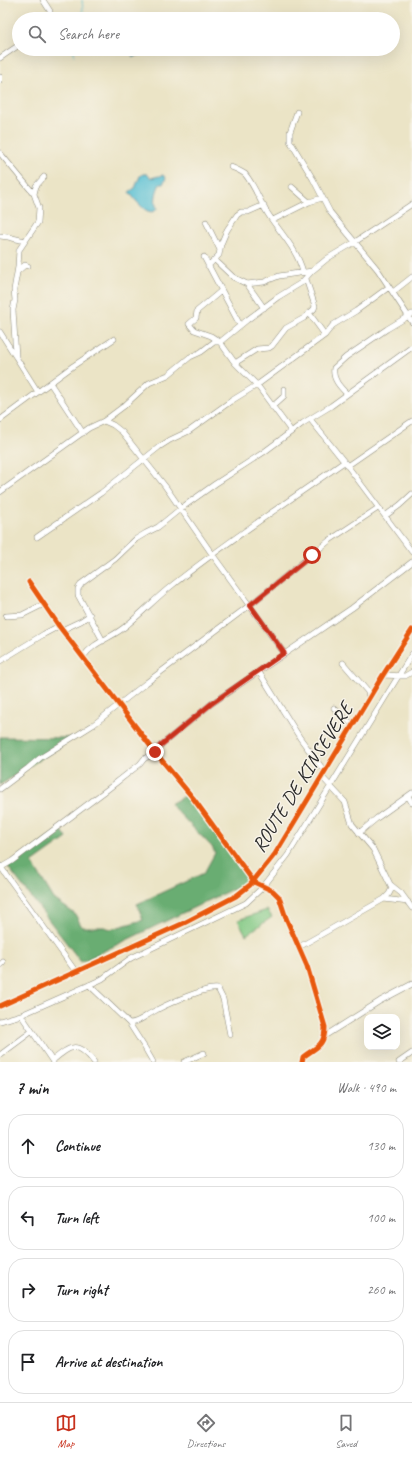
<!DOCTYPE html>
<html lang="en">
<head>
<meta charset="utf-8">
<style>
  :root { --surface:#fff; --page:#f2f2f2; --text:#202124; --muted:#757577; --line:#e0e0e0; --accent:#c8321e }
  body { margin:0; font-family:Caveat,sans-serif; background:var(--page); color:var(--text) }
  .controls { position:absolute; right:12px; bottom:12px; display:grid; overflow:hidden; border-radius:8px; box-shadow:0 4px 16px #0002 }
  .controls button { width:36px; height:36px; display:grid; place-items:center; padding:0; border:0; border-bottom:1px solid var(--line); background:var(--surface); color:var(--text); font:20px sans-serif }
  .stop { position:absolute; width:12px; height:12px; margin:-9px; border:3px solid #c8321e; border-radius:50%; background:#fff }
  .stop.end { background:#c8321e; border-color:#fff; box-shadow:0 1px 4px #0008 }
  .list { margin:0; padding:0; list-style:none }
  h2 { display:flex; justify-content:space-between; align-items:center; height:52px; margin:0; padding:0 16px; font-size:17px }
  h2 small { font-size:13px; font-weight:400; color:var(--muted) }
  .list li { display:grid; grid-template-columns:26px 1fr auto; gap:12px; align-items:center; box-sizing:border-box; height:64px; margin:0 8px 8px; padding:0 8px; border:1px solid var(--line); border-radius:16px }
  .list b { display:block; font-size:15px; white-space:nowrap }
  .list em { font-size:13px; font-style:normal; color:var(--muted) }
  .icon { flex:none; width:22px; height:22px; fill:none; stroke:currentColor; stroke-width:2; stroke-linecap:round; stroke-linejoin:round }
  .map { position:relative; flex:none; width:412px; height:1062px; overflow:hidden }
  .search { position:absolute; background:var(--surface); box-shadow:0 4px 16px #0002; left:12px; right:12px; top:12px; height:44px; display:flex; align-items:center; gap:10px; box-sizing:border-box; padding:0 14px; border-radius:22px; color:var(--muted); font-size:15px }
  .sheet { height:340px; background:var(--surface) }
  nav { display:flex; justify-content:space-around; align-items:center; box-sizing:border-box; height:56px; border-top:1px solid var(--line); background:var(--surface); font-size:11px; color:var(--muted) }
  nav a { display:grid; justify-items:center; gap:2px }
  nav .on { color:var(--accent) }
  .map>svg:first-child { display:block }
  .green { fill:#82c984; stroke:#567a58 }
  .forest { fill:#69ad72; stroke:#4a6c4e }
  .water { fill:#57bfd3; stroke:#41757f }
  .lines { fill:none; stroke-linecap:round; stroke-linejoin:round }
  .stream { stroke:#57bfd3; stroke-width:1 }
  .street-casing { stroke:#8b8878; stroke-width:6 }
  .street { stroke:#fff; stroke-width:5 }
  .cycleway-casing { stroke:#f7f3e8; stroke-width:8 }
  .cycleway { stroke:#e8590c; stroke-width:5 }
  .route { stroke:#c8321e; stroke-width:5 }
  .labels { text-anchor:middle; stroke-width:3; stroke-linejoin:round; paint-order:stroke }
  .street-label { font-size:20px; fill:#2b2b2b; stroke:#f7f3e8 }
</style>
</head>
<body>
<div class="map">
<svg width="412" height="1062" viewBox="0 0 412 1062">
  <rect width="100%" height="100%" fill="#f7f3e8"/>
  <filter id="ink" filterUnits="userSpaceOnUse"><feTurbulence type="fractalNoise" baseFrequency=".025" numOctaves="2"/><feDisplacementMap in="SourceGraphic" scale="8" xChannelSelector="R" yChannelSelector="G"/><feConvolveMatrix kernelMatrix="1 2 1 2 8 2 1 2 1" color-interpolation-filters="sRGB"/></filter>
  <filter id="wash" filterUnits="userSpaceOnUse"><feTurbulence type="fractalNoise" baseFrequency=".012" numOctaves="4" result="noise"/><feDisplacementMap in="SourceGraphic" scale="16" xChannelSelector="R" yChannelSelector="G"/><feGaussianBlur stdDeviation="0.9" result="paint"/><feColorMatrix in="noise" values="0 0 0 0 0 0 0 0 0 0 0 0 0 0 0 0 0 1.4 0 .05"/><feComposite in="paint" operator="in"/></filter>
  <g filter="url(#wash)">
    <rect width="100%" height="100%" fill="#ebe4c6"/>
    <path class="green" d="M267 910 272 917 246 935 238 920Z"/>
    <path class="forest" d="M0 737 73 738 0 785Z
      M184 796 203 818 249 881 81 962 8 867 61 829 67 838 32 863 54 899 75 914 82 927H104L111 929 143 920 137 904 204 873 215 853 212 847 170 804Z"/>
    <path class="water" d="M130 49H140L142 54 133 57Z
      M143 174H147L151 178 163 175 166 178 163 184H160C156 191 154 202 157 209 148 219 135 199 129 192L135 188 140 176Z"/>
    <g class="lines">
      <path class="stream" d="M79 19 83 10 82 0
        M74 55V49"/>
    </g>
  </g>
  <g filter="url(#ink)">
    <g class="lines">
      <defs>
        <path id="street" d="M43 0 50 11 49 19
          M0 58 19 45
          M0 77V81
          M297 112 290 132V141L313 179 330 212 378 270 412 322
          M0 153 34 194 39 208 38 222 19 250 18 267 14 290 15 300 13 310 16 357
          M231 167C236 169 241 171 245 174 255 186 260 202 268 214 281 234 297 249 303 272
          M292 187 309 202
          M34 194 36 186 44 177
          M273 220 309 202 322 198
          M206 222 220 250
          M0 236 8 237 25 241
          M204 257 240 325
          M215 260 233 277 247 284 264 282 279 276 312 271
          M208 266 219 255 221 244 227 230 237 215 241 212H248L264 205
          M18 271 25 265 28 266
          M247 284 264 308
          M221 291 197 311 196 318 189 324 194 330 211 336 220 342 235 363 257 385 291 431
          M393 292 412 277
          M0 332 38 392
          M325 335 333 325 356 311 389 287
          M235 363 257 349 269 348 272 346 286 328 304 318 314 309 315 306 306 279
          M50 383 83 433
          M347 394C340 387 332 379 334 368L346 357 387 329 412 314
          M272 407 284 396V389
          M310 419 346 464 412 552
          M0 420 73 366 114 339
          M104 421 124 406 149 383 168 375 190 357 201 352 214 342H220L247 320 278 297 301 283 312 271 328 258 355 242 412 204
          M347 466 412 421
          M0 492 89 428 104 421 113 425 122 432 165 486 212 554 284 653
          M385 516 400 505 412 494
          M37 537 101 493 159 447 170 440 189 431 231 401 257 385 325 335 309 313
          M29 582 59 626 155 752 193 798 254 882 273 891 279 897 286 918 307 966 325 1027C325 1046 316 1047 303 1057L302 1062
          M6 616 22 615 44 604
          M62 630 81 621 90 615
          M103 641 78 595V589L82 583 115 559 136 539 146 533 158 527 180 509 215 484 264 452 303 423 331 406 412 347
          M83 657C94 641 113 638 127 625 142 613 155 599 170 587 226 542 286 503 344 462
          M0 661 44 634 59 626
          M343 663 368 692 369 699
          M259 672 300 738 325 772
          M383 675 405 676 412 672
          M334 708 353 725
          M0 789 28 768 40 758 93 725 146 683 250 605 330 540 378 508
          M408 796 412 803
          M359 833 377 818 412 793
          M0 866 76 972
          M0 868 12 861 108 789 140 764 144 759 155 752 161 745 211 704 352 608 412 562
          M391 885 401 893 412 908
          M384 899 408 902
          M299 947 384 899 389 894 392 888 373 849 352 824 345 802 322 777
          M0 965 3 962
          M89 985 129 1023C138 1023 144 1017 151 1013 163 1006 206 986 218 989L223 999 230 1035
          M0 1006 184 923 236 896 250 885 275 854 383 675 412 630
          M21 1015 53 1062
          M0 1021 21 1015 89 985 102 979 131 958 246 903 263 887 288 855 412 654
          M129 1023 145 1048 153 1062
          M323 1037 380 1001 412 984
          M0 1055 31 1032
          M52 1061C70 1046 77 1040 94 1062
          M184 1062 204 1053
          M399 1062 412 1053"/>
      </defs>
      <use href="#street" class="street-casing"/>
      <use href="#street" class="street"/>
      <defs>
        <path id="cycleway" d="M29 582 59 626 155 752 193 798 254 882 273 891 279 897 286 918 307 966 325 1027C325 1046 316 1047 303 1057L302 1062
          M0 1006 184 923 236 896 250 885 275 854 383 675 412 630"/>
      </defs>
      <use href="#cycleway" class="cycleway-casing"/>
      <use href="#cycleway" class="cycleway"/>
    </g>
  </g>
  <g class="lines" filter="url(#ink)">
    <path class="route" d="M155 752 161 745 211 704 284 653 250 605 312 555"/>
  </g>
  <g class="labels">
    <g class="street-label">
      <text transform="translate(302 777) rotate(-58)" y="7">ROUTE DE KINSEVERE</text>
    </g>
  </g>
</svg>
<div class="controls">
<button><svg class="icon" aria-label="layers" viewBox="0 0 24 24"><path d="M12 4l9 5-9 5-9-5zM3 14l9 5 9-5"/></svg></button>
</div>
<div class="stop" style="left:312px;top:555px"></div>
<div class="stop end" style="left:155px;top:752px"></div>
<div class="search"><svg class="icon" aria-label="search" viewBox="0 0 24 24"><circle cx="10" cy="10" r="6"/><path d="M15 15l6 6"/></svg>Search here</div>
</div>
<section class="sheet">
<h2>7 min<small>Walk · 490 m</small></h2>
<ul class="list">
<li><svg class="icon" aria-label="ahead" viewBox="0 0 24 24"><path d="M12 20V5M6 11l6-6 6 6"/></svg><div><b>Continue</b></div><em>130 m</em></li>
<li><svg class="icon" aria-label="left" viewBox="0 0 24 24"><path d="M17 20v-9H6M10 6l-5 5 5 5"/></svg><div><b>Turn left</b></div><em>100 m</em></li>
<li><svg class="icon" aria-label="right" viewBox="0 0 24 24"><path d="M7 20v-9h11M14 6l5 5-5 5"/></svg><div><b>Turn right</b></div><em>260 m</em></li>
<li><svg class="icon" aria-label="arrive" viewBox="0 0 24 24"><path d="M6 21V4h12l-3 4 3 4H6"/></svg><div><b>Arrive at destination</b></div></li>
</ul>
</section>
<nav>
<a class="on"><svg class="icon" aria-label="map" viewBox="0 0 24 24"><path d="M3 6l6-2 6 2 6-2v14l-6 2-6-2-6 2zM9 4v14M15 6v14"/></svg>Map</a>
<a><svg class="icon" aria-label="directions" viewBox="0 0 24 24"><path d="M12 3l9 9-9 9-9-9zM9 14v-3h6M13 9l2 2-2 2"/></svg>Directions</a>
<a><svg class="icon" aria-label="saved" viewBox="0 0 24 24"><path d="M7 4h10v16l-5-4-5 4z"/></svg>Saved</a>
</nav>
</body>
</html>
